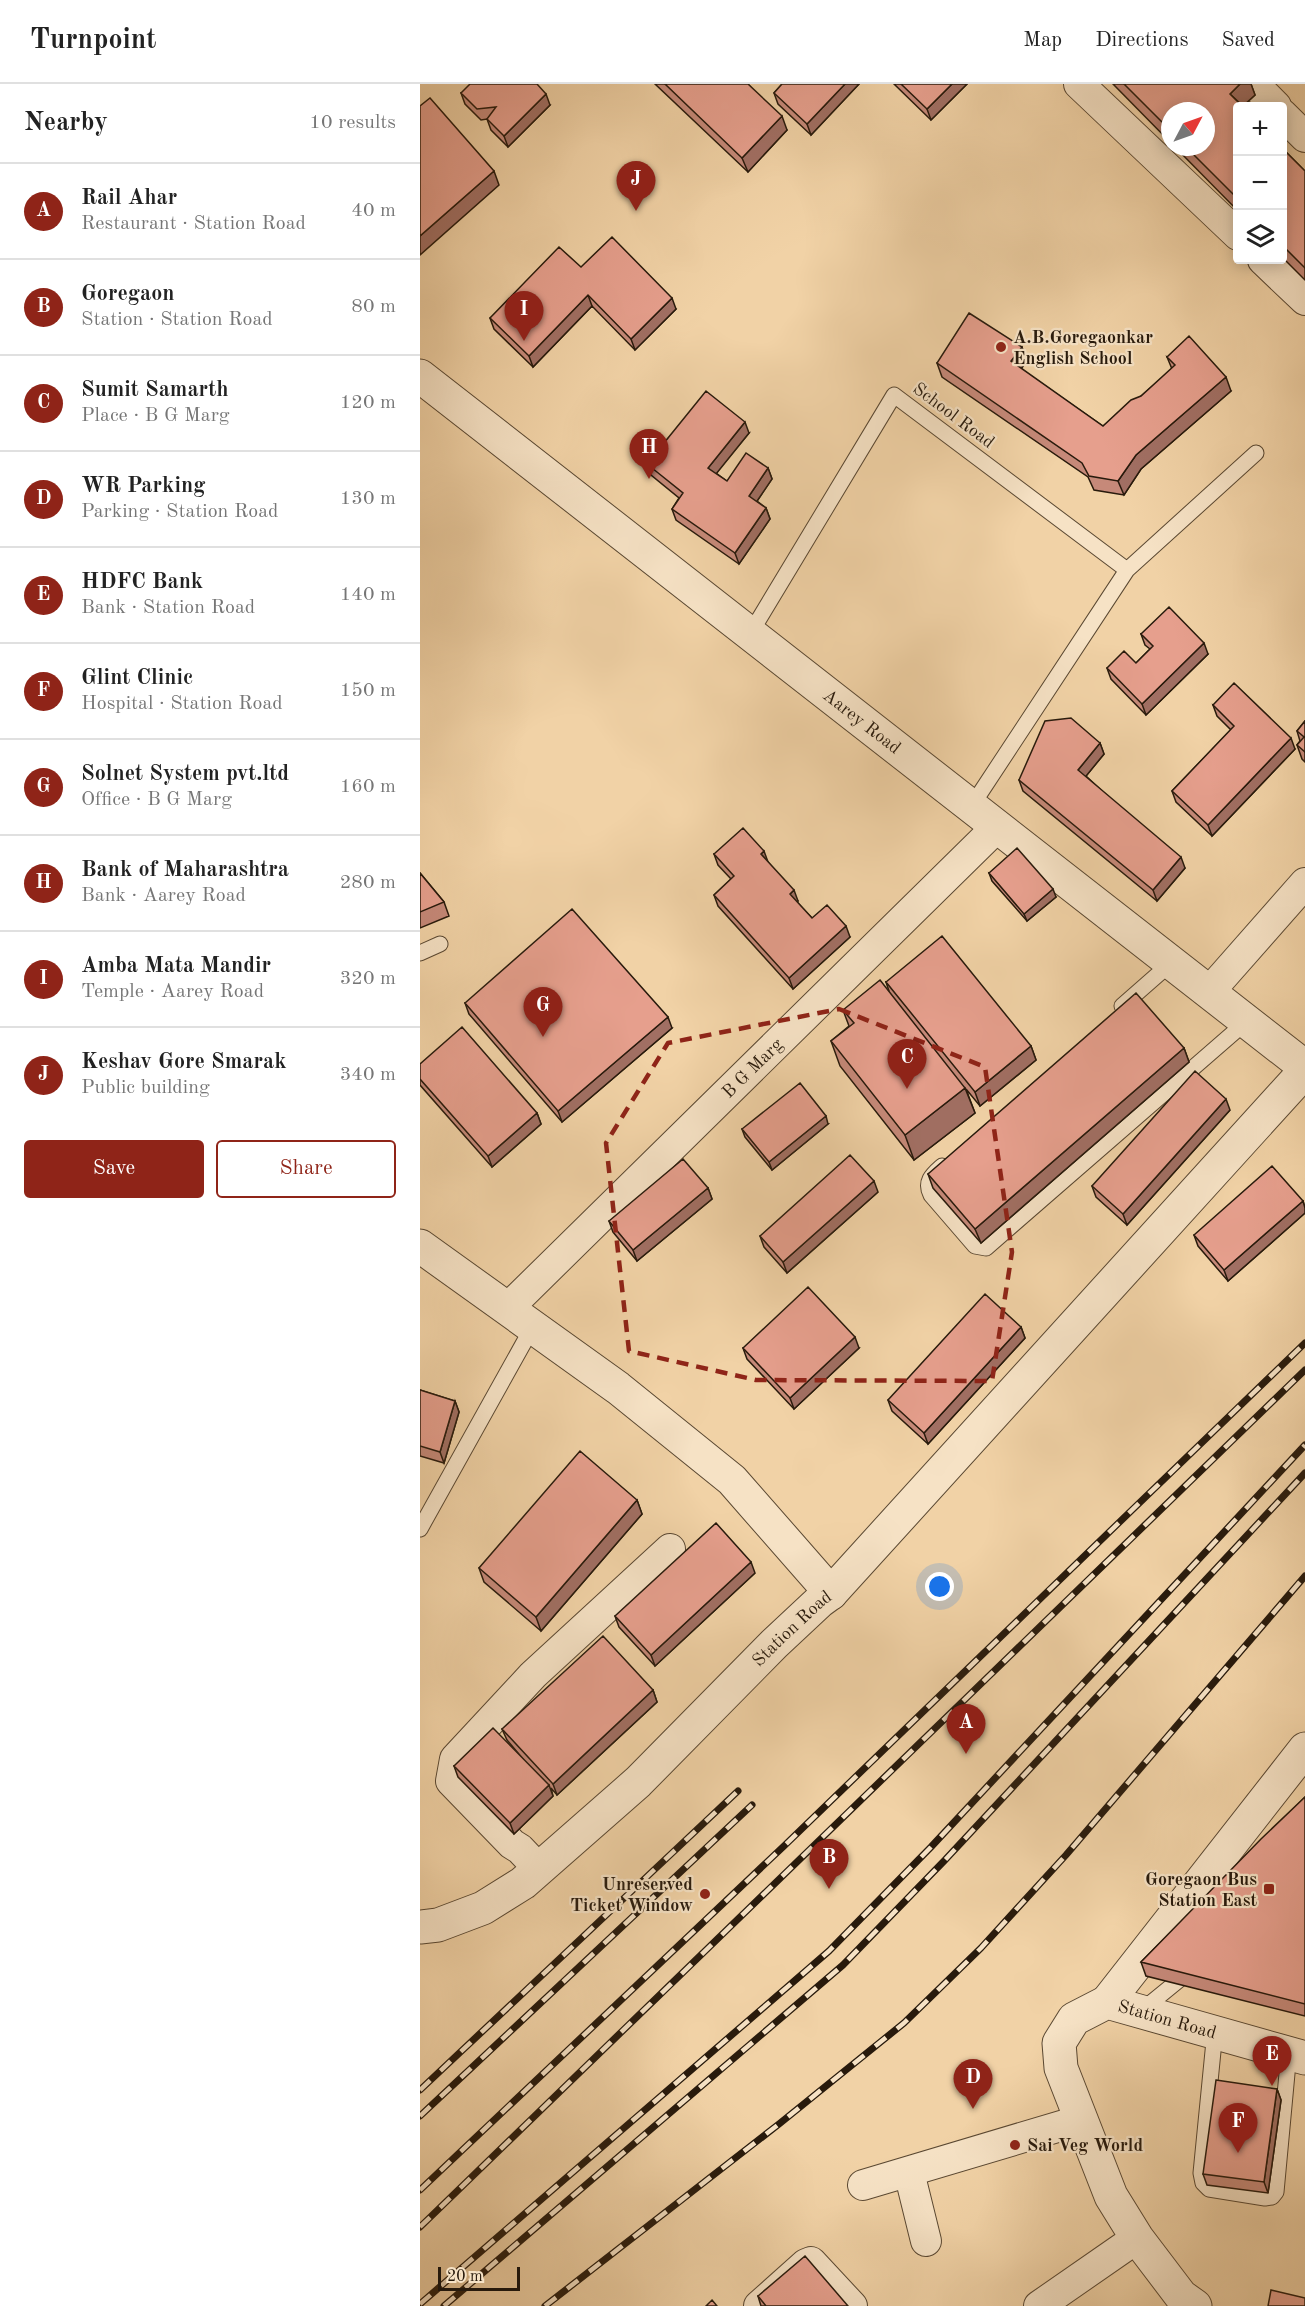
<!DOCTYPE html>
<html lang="en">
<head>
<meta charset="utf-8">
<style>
  :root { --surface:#fff; --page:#f2f2f2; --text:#222; --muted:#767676; --line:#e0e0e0; --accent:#8f2418 }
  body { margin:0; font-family:"Old Standard TT",serif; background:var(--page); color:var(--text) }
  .controls { position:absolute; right:18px; top:18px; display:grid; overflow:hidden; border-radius:6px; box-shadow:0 3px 15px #0003 }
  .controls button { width:54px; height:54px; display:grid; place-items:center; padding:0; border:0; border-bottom:2px solid var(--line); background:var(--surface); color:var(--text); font:30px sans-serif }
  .compass { position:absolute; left:741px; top:18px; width:54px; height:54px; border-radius:50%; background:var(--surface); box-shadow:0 3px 15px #0003; rotate:49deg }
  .scale { position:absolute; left:18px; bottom:15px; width:82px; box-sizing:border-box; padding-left:6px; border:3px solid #281a0c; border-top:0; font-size:16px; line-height:21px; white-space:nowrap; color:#281a0c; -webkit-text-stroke:4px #f6e2c5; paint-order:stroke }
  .you { position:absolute; left:520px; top:1503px; width:21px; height:21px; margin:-15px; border:4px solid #fff; border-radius:50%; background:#1a73e8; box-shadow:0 0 0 9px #1a73e833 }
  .badge { display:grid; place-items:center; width:39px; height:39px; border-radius:50%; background:var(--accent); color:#fff; font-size:20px; font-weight:700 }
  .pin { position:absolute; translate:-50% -50px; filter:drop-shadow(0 2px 3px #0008) }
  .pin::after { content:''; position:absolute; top:32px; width:21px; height:18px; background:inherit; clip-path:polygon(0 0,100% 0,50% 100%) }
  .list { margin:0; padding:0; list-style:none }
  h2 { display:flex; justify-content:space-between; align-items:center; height:78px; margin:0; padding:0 24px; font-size:26px }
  h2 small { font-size:20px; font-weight:400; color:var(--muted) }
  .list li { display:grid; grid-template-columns:39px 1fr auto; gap:18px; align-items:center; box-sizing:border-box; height:96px; padding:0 24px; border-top:2px solid var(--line) }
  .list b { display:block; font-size:22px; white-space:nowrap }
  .list p { margin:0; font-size:20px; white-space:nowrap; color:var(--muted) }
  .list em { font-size:20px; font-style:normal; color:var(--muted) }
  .actions { display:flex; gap:12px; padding:18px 24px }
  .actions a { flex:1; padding:14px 0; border:2px solid var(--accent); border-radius:6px; text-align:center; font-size:21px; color:var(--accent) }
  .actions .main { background:var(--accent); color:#fff }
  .icon { flex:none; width:33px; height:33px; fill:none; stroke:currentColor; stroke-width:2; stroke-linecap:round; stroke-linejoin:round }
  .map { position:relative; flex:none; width:885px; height:2222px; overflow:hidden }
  header { display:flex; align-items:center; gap:36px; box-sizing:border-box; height:84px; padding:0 30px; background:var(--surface); border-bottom:2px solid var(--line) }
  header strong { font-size:28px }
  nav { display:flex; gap:33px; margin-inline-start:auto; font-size:21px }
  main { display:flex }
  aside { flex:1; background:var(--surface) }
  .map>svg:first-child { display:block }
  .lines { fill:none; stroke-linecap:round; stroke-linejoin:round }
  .service-casing { stroke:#5a4832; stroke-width:17 }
  .minor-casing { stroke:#5a4832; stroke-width:32 }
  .tertiary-casing { stroke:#5a4832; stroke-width:35 }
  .service { stroke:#f6e2c5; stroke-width:15 }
  .minor { stroke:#f6e2c5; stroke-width:30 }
  .tertiary { stroke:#f6e2c5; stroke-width:33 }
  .rail-casing { stroke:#281a0c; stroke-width:7 }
  .rail { stroke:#f6e2c5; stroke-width:4.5; stroke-dasharray:14; stroke-linecap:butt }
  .wall { fill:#c68979; stroke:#281a0c; stroke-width:1.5 }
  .shaded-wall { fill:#a16f63; stroke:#281a0c; stroke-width:1.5 }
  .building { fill:#e69f8d; stroke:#281a0c; stroke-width:1.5 }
  .marked { fill:none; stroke:#8f2418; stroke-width:4.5; stroke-dasharray:12 8; stroke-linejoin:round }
  .poi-dot { fill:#8f2418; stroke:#f6e2c5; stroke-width:2 }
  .labels { text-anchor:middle; stroke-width:4.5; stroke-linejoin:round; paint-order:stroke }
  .poi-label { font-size:18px; font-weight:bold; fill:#281a0c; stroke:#f6e2c5; text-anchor:start }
  .street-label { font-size:18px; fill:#281a0c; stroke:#f6e2c5 }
</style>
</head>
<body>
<header>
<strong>Turnpoint</strong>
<nav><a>Map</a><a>Directions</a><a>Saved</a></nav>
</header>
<main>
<aside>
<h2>Nearby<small>10 results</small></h2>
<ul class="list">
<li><span class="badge">A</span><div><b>Rail Ahar</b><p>Restaurant · Station Road</p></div><em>40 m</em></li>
<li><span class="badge">B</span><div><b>Goregaon</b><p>Station · Station Road</p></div><em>80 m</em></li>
<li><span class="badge">C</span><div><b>Sumit Samarth</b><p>Place · B G Marg</p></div><em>120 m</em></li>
<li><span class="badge">D</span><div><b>WR Parking</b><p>Parking · Station Road</p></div><em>130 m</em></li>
<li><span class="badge">E</span><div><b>HDFC Bank</b><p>Bank · Station Road</p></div><em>140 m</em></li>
<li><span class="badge">F</span><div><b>Glint Clinic</b><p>Hospital · Station Road</p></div><em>150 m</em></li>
<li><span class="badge">G</span><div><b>Solnet System pvt.ltd</b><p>Office · B G Marg</p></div><em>160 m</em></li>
<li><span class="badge">H</span><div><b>Bank of Maharashtra</b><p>Bank · Aarey Road</p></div><em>280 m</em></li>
<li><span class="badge">I</span><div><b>Amba Mata Mandir</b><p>Temple · Aarey Road</p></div><em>320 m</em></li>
<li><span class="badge">J</span><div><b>Keshav Gore Smarak</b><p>Public building</p></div><em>340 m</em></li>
</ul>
<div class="actions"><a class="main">Save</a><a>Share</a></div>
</aside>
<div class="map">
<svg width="885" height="2222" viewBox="0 0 885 2222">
  <rect width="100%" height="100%" fill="#f1d2a6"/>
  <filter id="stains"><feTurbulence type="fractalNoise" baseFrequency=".00333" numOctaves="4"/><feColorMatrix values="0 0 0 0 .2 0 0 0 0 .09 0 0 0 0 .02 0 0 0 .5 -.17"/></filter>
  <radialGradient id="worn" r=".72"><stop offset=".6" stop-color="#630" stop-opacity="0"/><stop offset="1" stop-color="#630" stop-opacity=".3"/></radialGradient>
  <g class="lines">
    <defs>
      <path id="service" d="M330 550 474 311 707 486
        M551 723 707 486 836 369
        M0 869 20 860
        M702 922 751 879
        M522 1082C513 1090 504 1097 511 1111L555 1162 566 1164 827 937
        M0 1445 112 1244
        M721 1927 770 1887
        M795 1947 781 2089 783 2099 789 2105 845 2114 852 2113 856 2108 869 1968"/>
      <g id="minor">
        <path d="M659 0 818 151"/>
        <path d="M834 0 856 22"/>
        <path d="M862 30 885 53"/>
        <path d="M843 176 885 216"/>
        <path d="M789 908 885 799"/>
        <path id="s1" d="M87 1225 577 743"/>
        <path d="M119 1785 100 1765 92 1760 31 1697 35 1675 113 1591 250 1465"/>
        <path d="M489 2088 506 2157"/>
        <path d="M443 2101 661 2036"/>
        <path d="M339 2222 386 2180 391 2178 432 2222"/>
        <path d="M619 2222 717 2154"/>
      </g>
      <g id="tertiary">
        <path id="s2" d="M0 292 885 983"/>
        <path d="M0 1162 198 1304 312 1396 411 1509"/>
        <path id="s3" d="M0 1843 18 1841 63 1824 103 1799 218 1698 354 1560 400 1517 411 1509 885 987"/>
        <path d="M687 1918 885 1665"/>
        <path id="s4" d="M775 2222 761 2212 717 2154 691 2112 641 1984 639 1959 654 1935 687 1918 885 1974"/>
      </g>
    </defs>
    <use href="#service" class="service-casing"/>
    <use href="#minor" class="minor-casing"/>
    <use href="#tertiary" class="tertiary-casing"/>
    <use href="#service" class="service"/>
    <use href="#minor" class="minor"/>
    <use href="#tertiary" class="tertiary"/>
    <defs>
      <path id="rail" d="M0 2006 318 1707
        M0 2032 332 1721
        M0 2106 364 1762 885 1259
        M0 2143 885 1286
        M0 2220 409 1867 511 1763 885 1361
        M24 2222 423 1881 525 1776 885 1389
        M125 2222 359 2040 484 1939 561 1864 646 1771 885 1492"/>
    </defs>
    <use href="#rail" class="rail-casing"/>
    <use href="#rail" class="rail"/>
  </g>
  <path class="wall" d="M235 0H328L367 46 328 88Z
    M362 0H439L391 51 358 20 354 9Z
    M474 0H547L511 36Z
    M693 0H831L835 11 823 22H818V127L755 63H786L750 27V58Z
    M41 9 130 21 88 63 71 46 67 35 61 36 45 20Z
    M862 64 885 87V196L862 173Z
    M161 183 256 225 215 266 172 222 113 283 74 245 70 234Z
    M747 273 811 307 721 385 704 411 674 406 668 393 522 293 517 279 607 277 601 285 683 342 721 312 752 285Z
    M329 349 296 389 307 397 348 384 352 395 337 417 346 424 350 435 319 480 256 436 252 425 259 414 231 391 227 380Z
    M721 550 788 570 726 631 691 595 687 584 716 579 730 565 725 561Z
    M793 621 875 665 792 752 756 718 752 707 811 646 797 632Z
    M885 637V678L882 675 877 661 880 657 877 647Z
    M680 659 684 670 666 692 765 784 737 817 603 707 599 696Z
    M294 770 348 778 378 817 377 818 392 834 430 853 373 905 298 822 294 811 311 795 298 781Z
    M0 789 24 818 29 832 0 844Z
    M569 789 636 813 607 837 572 797Z
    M466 898 611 962 616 976 560 1022 546 1005 555 1029 494 1076 420 982 411 957 429 942 423 926 469 907Z
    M45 919 252 944 142 1038 49 930Z
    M764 964 769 978 561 1159 513 1104 508 1090Z
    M0 980 117 1029 121 1040 72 1083 0 1001Z
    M810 1026 707 1141 676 1113 672 1102Z
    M408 1040 352 1086 325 1053 322 1045Z
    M288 1104 292 1115 217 1177 193 1148 189 1137Z
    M458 1108 367 1189 344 1163 340 1152Z
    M883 1117 885 1124V1129L808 1197 778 1162 774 1151Z
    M601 1243 605 1254 508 1360 472 1327 468 1316Z
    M323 1264H439L374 1325 327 1275Z
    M0 1306 35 1317 39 1328 24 1379 0 1372Z
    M217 1416 222 1430 121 1547 64 1498 59 1484Z
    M335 1489 235 1582 199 1543 195 1532Z
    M233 1606 237 1618 137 1711 131 1704 133 1712 94 1750 38 1693 34 1682 103 1675 87 1656 82 1645Z
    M885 1713V1932L726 1892 721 1878Z
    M857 2005 861 2016 848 2109 787 2101 783 2090Z
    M338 2212 428 2222H341Z"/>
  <path class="shaded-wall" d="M425 0H439L391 51 387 40Z
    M532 0H547L511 36 507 25Z
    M820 0H831L835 11 823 22 810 10Z
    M126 10 130 21 88 63 84 52Z
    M362 32 367 46 328 88 322 74Z
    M74 87 79 101 0 171V152Z
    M168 211 172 222 113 283 109 272Z
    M252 214 256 225 215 266 211 255Z
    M602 263 607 277 596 291 591 277Z
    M806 293 811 307 721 385 704 411 698 397 716 371Z
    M325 338 329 349 292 395 288 384Z
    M348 384 352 395 333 423 329 412Z
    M346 424 350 435 319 480 315 469Z
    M784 559 788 570 726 631 722 620Z
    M871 654 875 665 792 752 788 741Z
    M680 659 684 670 662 697 658 686Z
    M344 767 348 778 341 770Z
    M761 773 765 784 737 817 733 806Z
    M633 805 636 813 607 837 604 830Z
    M374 806 378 817 374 821 370 810Z
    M426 842 430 853 373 905 369 894Z
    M248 933 252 944 142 1038 138 1027Z
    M611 962 616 976 560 1022 555 1008Z
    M764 964 769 978 561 1159 555 1145Z
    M545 1004 555 1029 494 1076 485 1051Z
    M806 1015 810 1026 707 1141 703 1130Z
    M117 1029 121 1040 72 1083 68 1072Z
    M406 1032 408 1040 352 1086 349 1078Z
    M454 1097 458 1108 367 1189 363 1178Z
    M288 1104 292 1115 217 1177 213 1166Z
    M883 1117 885 1124V1129L808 1197 804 1186Z
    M601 1243 605 1254 508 1360 504 1349Z
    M435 1253 439 1264 374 1325 370 1314Z
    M35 1317 39 1328 24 1379 20 1368Z
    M217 1416 222 1430 121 1547 116 1533Z
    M331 1478 335 1489 235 1582 231 1571Z
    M233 1606 237 1618 137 1711 133 1700Z
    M129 1701 133 1712 94 1750 90 1739Z
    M857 2005 861 2016 848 2109 844 2098Z"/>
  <path class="building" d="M50 0H117L126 10 84 52 67 35 76 23 57 25 41 9Z
    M245 0H328L362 32 322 74Z
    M362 0H425L387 40 354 9Z
    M481 0H532L507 25Z
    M704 0H820L810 10 822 22H818V115L766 63H786V27H750V46Z
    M10 14 74 87 0 152V22Z
    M862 64 885 87V184L862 161Z
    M192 153 252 214 211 255 168 211 109 272 70 234 139 163 161 183Z
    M549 229 602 263 591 277 683 342 711 316 721 312 755 281 747 273 769 252 806 293 716 371 698 397 669 392 662 379 517 279Z
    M286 307 325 338 288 384 307 397 326 369 348 384 329 412 346 424 315 469 252 425 263 409 227 380Z
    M749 523 784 559 722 620 687 584 704 567 716 579 733 562 721 550Z
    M814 599 871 654 788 741 752 707 814 642 793 621Z
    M651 634 680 659 658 686 761 773 733 806 599 696 625 637Z
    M885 637V668L877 661 884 653 877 647Z
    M323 744 344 767 341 770 374 806 370 810 392 834 407 821 426 842 369 894 294 811 314 792 294 770Z
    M597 764 633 805 604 830 569 789Z
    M0 789 24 818 0 828Z
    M152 825 248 933 138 1027 45 919Z
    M522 852 611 962 555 1008 466 898Z
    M460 896 545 1004 485 1051 411 957 434 939 423 926Z
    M716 909 764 964 555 1145 508 1090Z
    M42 943 117 1029 68 1072 0 995V980Z
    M775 987 806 1015 703 1130 672 1102Z
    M380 999 406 1032 349 1078 322 1045Z
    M430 1071 454 1097 363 1178 340 1152Z
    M263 1075 288 1104 213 1166 189 1137Z
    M852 1082 883 1117 804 1186 774 1151Z
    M388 1203 435 1253 370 1314 323 1264Z
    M565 1210 601 1243 504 1349 468 1316Z
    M0 1306 35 1317 20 1368 0 1362Z
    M160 1367 217 1416 116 1533 59 1484Z
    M296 1439 331 1478 231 1571 195 1532Z
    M183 1552 233 1606 133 1700 82 1645Z
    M73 1644 129 1701 90 1739 34 1682Z
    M885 1713V1920L721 1878 841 1755Z
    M796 1996 857 2005 844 2098 783 2090Z
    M385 2172 428 2222H346L338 2212Z
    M851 2206 885 2214V2222H848Z
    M292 2216 297 2222H286Z"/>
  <path class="marked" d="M419 925 565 983 592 1168 572 1297 336 1296 209 1267 186 1059 248 959Z"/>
  <g class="poi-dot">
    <circle cx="581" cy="263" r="6"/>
    <rect x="843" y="1799" width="12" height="12" rx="3"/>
    <circle cx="285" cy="1810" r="6"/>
    <circle cx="595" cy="2061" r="6"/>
  </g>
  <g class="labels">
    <g class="poi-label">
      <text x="593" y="259">A.B.Goregaonkar<tspan x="593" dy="21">English School</tspan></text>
      <text x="837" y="1801" text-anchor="end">Goregaon Bus<tspan x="837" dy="21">Station East</tspan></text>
      <text x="273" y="1806" text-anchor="end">Unreserved<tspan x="273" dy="21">Ticket Window</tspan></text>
      <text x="607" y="2067">Sai Veg World</text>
    </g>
    <g class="street-label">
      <text transform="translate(534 331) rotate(37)" y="6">School Road</text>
      <text dy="6" stroke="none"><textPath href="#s2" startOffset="561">Aarey Road</textPath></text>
      <text dy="6" stroke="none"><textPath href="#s1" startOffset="344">B G Marg</textPath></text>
      <text dy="6" stroke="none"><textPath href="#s3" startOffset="484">Station Road</textPath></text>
      <text dy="6" stroke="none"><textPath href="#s4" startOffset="430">Station Road</textPath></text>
    </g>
  </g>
  <rect width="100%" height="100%" filter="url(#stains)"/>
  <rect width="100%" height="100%" fill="url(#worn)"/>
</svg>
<div class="controls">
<button>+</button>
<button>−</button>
<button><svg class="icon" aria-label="layers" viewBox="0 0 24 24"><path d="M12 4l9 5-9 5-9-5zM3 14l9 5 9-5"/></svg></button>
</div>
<svg class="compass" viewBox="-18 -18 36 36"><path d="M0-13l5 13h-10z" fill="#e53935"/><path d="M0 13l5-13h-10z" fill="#767676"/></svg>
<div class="scale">20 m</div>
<div class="you"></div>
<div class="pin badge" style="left:546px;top:1670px">A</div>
<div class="pin badge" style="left:409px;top:1805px">B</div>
<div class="pin badge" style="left:487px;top:1005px">C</div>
<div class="pin badge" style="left:553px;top:2025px">D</div>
<div class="pin badge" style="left:852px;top:2002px">E</div>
<div class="pin badge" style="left:818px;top:2069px">F</div>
<div class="pin badge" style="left:123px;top:953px">G</div>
<div class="pin badge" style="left:229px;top:395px">H</div>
<div class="pin badge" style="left:104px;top:257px">I</div>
<div class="pin badge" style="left:216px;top:127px">J</div>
</div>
</main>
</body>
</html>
